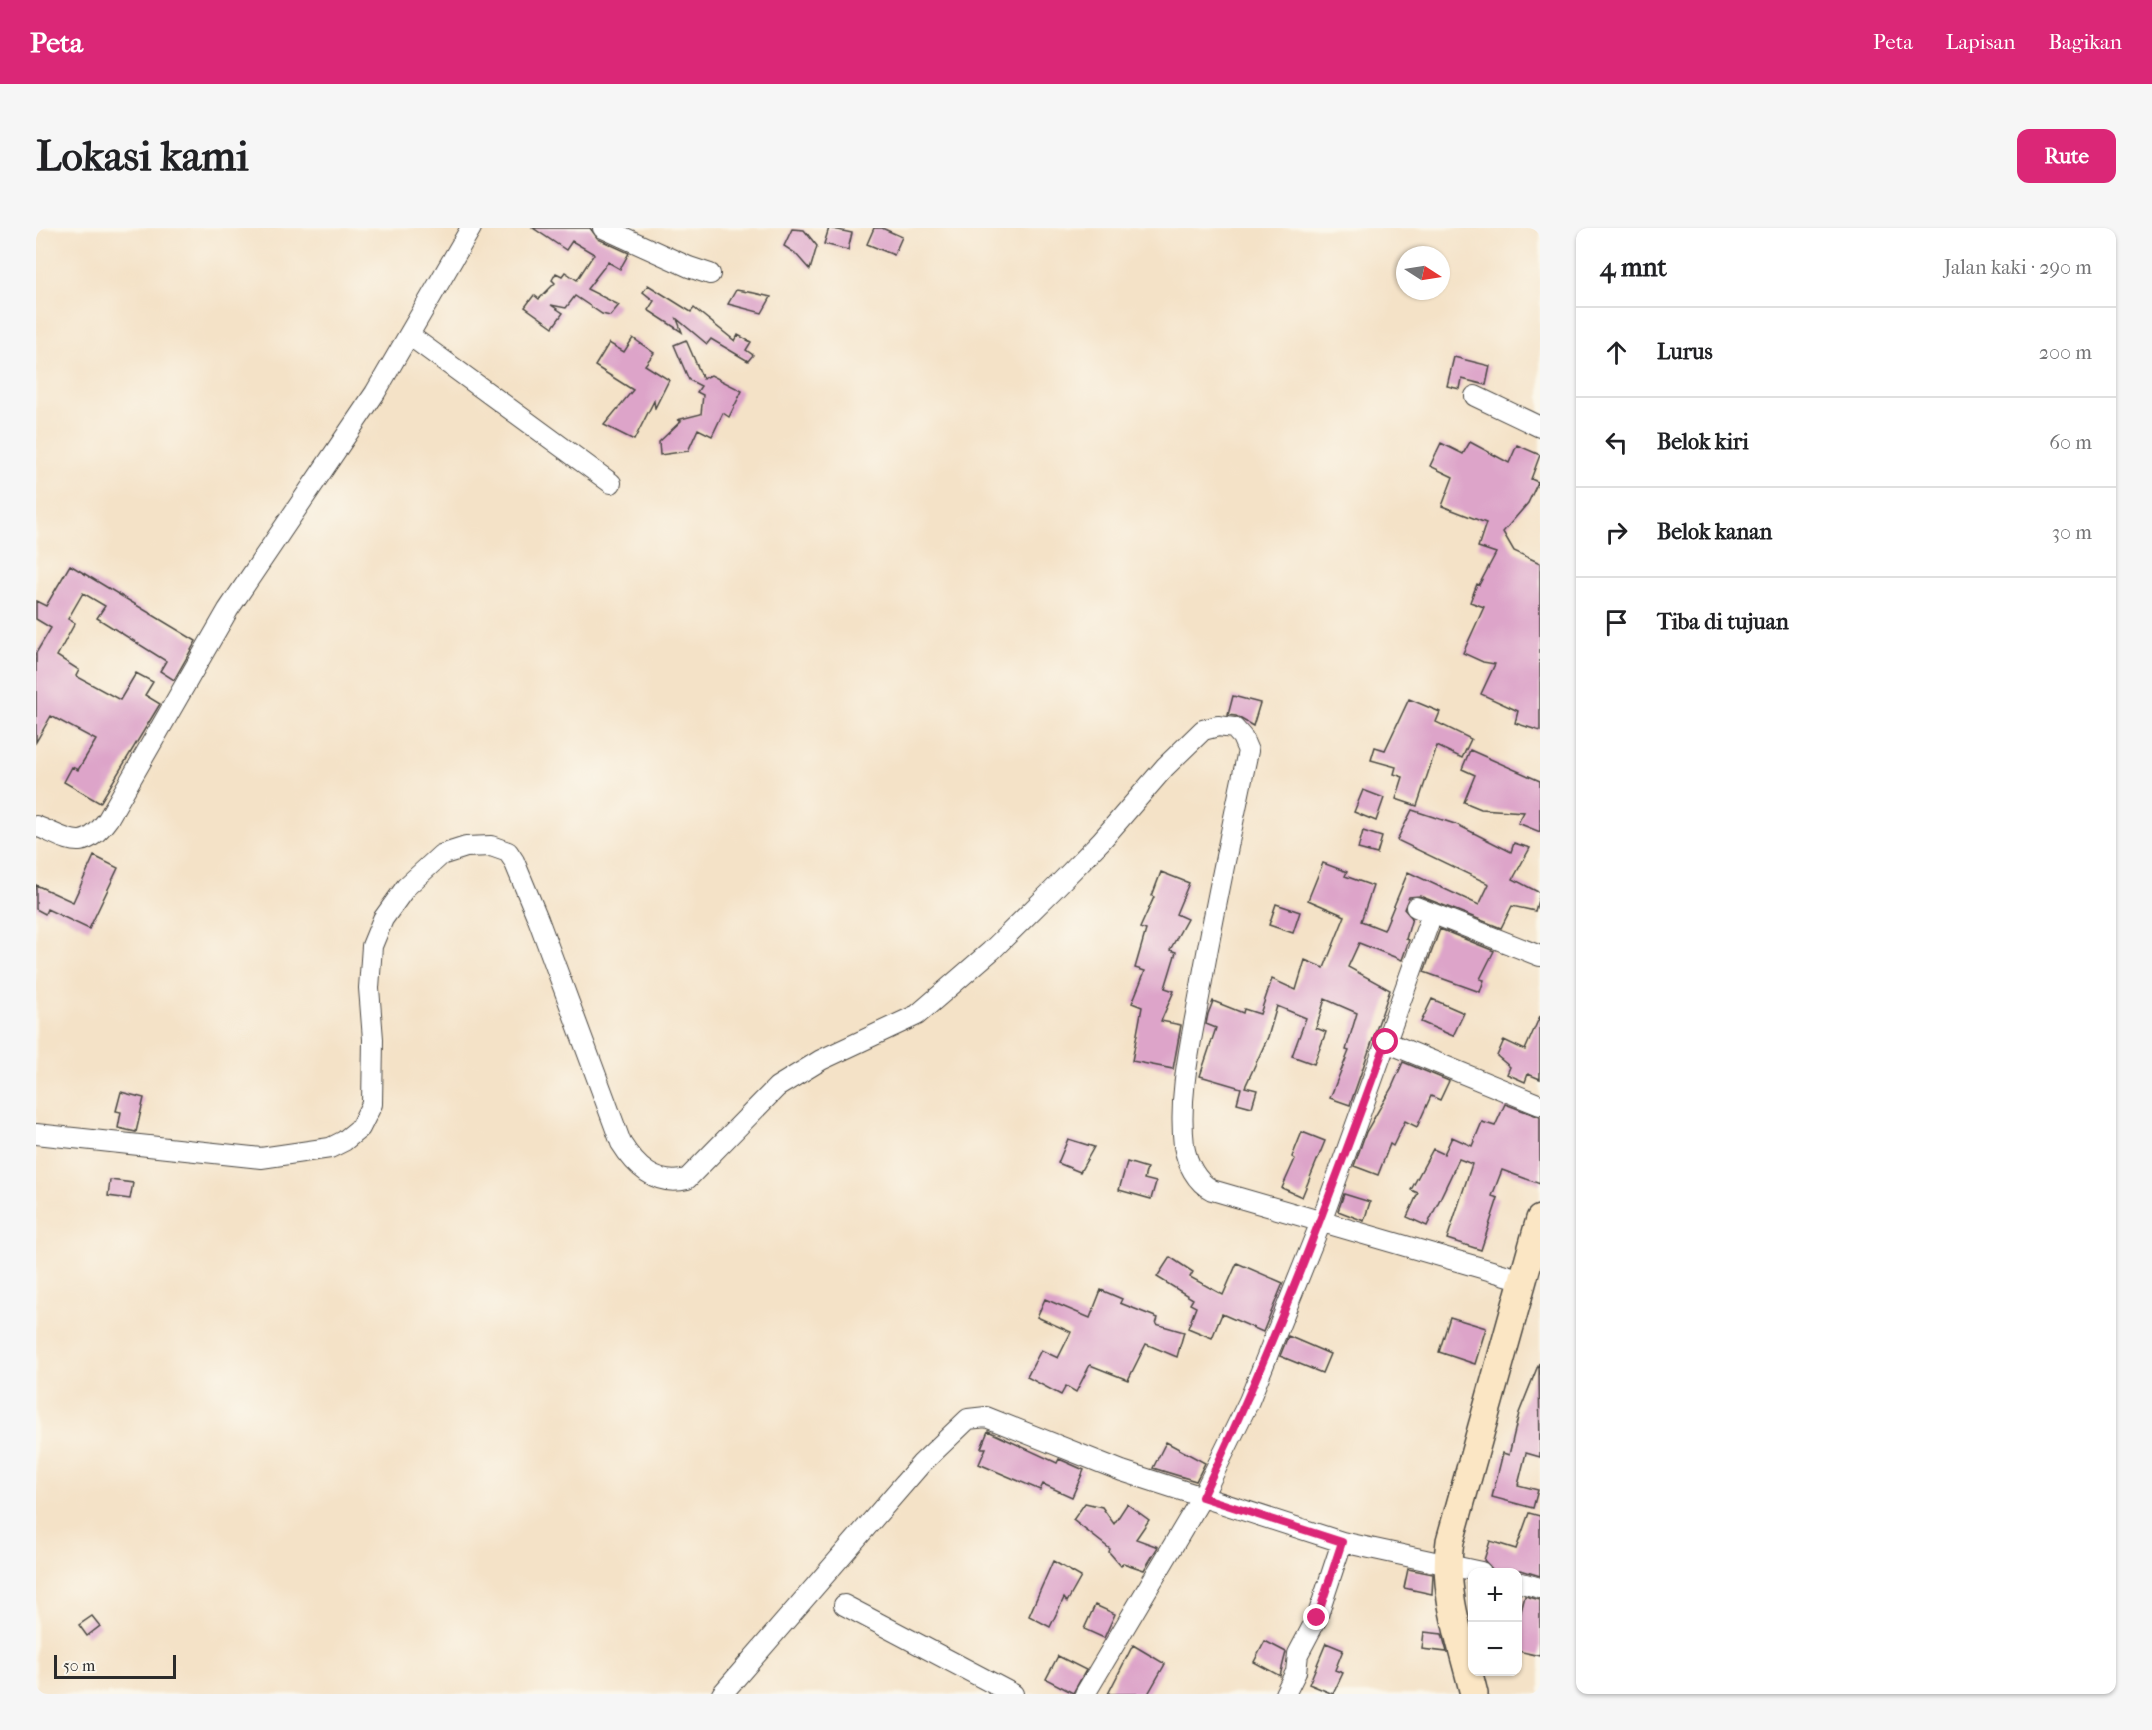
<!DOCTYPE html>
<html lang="id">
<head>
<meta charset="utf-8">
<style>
  :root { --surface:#fff; --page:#f6f6f6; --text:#202124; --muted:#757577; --line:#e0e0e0; --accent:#db2777 }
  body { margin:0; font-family:"IM FELL French Canon",serif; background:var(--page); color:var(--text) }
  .controls { position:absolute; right:18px; bottom:18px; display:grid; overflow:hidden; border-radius:12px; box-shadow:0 2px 4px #0004 }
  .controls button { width:54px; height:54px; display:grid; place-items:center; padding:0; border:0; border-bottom:2px solid var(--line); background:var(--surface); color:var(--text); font:30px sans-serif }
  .compass { position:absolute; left:1360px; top:18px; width:54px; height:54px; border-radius:50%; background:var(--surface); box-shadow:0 2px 4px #0004; rotate:102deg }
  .scale { position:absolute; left:18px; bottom:15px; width:122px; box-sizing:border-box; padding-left:6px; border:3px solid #2b2b2b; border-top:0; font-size:16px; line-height:21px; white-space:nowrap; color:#2b2b2b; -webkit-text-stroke:4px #fbf7ec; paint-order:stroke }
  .stop { position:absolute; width:18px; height:18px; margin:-14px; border:4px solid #db2777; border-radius:50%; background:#fff }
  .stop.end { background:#db2777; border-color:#fff; box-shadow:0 2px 6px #0008 }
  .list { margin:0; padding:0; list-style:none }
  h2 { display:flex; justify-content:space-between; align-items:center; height:78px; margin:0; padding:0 24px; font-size:26px }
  h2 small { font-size:20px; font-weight:400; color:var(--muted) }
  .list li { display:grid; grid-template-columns:39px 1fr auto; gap:18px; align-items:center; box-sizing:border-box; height:90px; padding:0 24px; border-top:2px solid var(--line) }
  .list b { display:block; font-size:22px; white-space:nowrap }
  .list em { font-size:20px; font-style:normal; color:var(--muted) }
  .icon { flex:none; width:33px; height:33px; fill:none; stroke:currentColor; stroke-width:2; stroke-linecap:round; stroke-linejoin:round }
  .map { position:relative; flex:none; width:1504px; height:1466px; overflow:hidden; border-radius:12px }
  header { display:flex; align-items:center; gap:36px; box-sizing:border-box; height:84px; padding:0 30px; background:var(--accent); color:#fff }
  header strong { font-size:28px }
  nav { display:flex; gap:33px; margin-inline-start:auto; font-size:21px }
  .intro { display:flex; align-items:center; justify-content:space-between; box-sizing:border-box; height:144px; padding:0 36px }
  h1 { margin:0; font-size:42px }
  .button { padding:15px 27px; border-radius:12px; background:var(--accent); color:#fff; font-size:21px; font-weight:700 }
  main { display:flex; gap:36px; padding:0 36px }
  aside { flex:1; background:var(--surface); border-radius:12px; box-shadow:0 2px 4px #0004 }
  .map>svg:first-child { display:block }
  .building { fill:#dda4c9 }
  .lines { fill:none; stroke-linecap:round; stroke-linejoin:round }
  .street-casing { stroke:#494642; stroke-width:22 }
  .secondary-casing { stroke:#494642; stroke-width:30 }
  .street { stroke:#fff; stroke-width:20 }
  .secondary { stroke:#fbe6c4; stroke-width:27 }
  .route { stroke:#db2777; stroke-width:8 }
</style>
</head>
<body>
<header>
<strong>Peta</strong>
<nav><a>Peta</a><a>Lapisan</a><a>Bagikan</a></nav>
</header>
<div class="intro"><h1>Lokasi kami</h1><a class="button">Rute</a></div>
<main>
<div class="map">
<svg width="1504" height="1466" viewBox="0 0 1504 1466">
  <rect width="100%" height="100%" fill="#fbf7ec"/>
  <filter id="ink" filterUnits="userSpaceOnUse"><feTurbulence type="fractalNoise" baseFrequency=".0167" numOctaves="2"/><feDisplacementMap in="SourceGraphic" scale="12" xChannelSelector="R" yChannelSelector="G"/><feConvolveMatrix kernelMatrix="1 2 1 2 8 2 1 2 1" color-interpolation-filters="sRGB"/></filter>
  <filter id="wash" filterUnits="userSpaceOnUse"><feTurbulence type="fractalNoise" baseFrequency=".008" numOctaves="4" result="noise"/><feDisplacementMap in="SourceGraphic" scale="24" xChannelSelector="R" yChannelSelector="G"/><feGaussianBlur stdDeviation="1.35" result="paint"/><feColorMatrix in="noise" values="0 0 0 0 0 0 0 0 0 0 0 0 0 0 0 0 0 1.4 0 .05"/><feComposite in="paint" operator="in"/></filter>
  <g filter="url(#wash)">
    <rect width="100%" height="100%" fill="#f4e2c7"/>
    <g id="blocks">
      <path class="building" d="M497 0H554L562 11 593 25 584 41 572 34 551 61 583 77 574 88 566 86 539 68 530 80 515 77 527 85 517 99 489 79 498 67 503 71 519 55 516 52 520 45 526 48 529 44 541 52 558 26 536 13 530 22Z
        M793 0 816 5 812 22 788 16Z
        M838 0H846L866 9 858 27 831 16Z
        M756 1 768 2 781 18 774 42 759 25 748 18Z
        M612 57 655 84 658 80 699 113 702 107 715 114 710 122 717 127 712 133 675 111 671 116 641 91 646 104 612 82 618 73 607 64Z
        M700 62 718 65 735 69 726 85 692 76Z
        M597 110 618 125 609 137 633 152 619 180 618 173 598 212 568 197 597 162 559 138 573 115 588 124Z
        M650 112 667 151 675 147 706 163 693 189 687 185 676 208 662 201 652 223 624 227 623 214 645 193 641 192 665 186 667 167 661 164 665 158 653 152 638 117Z
        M1418 129 1454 138 1450 157 1426 151 1424 161 1411 158Z
        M1434 214 1473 235 1481 217 1504 227 1495 251 1502 254 1492 275 1467 304 1478 323 1504 335V503L1479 495 1482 483 1445 466 1459 436 1447 434 1427 425 1448 379 1434 374 1441 356 1443 357 1460 325 1442 319 1450 295 1406 278 1417 249 1394 238 1405 215 1427 226Z
        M34 337 160 413 138 452 124 443 130 433 61 390 69 378 47 365 32 391 39 395 21 428 43 442 40 448 84 472 100 445 117 454 109 467 124 476 64 575 28 554 36 539 42 542 60 512 15 488 0 514V425L15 400 0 391V373L10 378Z
        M1197 468 1224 475 1217 498 1200 488 1192 487Z
        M1373 471 1404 484 1400 494 1435 511 1426 530 1401 518 1381 578 1360 571 1367 549 1358 546 1360 539 1335 532 1339 519 1349 522Z
        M1434 522 1504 553V604L1482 595 1488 584 1445 581 1428 574 1439 547 1426 541Z
        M1327 562 1348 570 1340 593 1318 584Z
        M1376 582 1422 597 1475 624 1478 615 1494 620 1477 651 1504 665 1499 683 1476 678 1465 700 1384 668 1373 669 1368 681 1376 690 1370 711 1373 712 1366 732 1323 715 1312 739 1354 762 1314 877 1294 870 1313 823 1310 822 1321 785 1289 771 1280 800 1290 804 1278 836 1256 828 1270 790 1241 778 1232 809 1209 859 1221 862 1216 879 1201 875 1205 860 1164 848 1180 800 1170 796 1172 786 1177 773 1207 785 1208 781 1224 786 1236 751 1260 762 1269 732 1288 740 1309 688 1272 672 1287 635 1311 644 1309 648 1337 658 1325 693 1348 702 1372 644 1443 677 1453 656 1361 612Z
        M1327 603 1346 609 1341 626 1322 621Z
        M58 628 82 640 53 701 11 681 9 686 0 681V657L37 674Z
        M1125 644 1153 655 1140 686 1151 691 1134 722 1140 724 1129 760 1138 763 1125 793 1145 797 1137 841 1096 833 1106 779 1096 775 1109 743 1099 740 1110 702 1104 700 1118 669 1116 668Z
        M1240 676 1264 684 1257 705 1233 697Z
        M1404 701 1458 723 1444 751 1448 752 1444 764 1388 744Z
        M1396 771 1428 785 1417 808 1385 794Z
        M1504 788V851L1492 846 1489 854 1471 846 1474 839 1461 828 1468 812 1489 822Z
        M1367 834 1413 853 1404 872 1395 868 1381 899 1369 893 1357 918 1354 916 1342 947 1318 938 1330 904 1356 859Z
        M85 864 108 870 100 904 82 900 85 884 80 883Z
        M1469 876 1504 889V956L1466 942 1456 968 1462 970 1445 1022 1411 1011 1436 936 1423 931 1391 998 1371 989 1382 965 1375 962 1397 921 1408 926 1416 909 1436 918 1446 894 1459 898Z
        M1266 904 1289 913 1266 969 1246 960 1259 931 1256 929Z
        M1032 911 1058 919 1044 944 1022 935Z
        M1091 934 1111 940 1108 951 1120 954 1115 971 1083 962Z
        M74 952 97 955 94 971 72 968Z
        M1308 966 1334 974 1328 993 1302 983Z
        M1134 1029 1157 1044 1154 1049 1187 1067 1201 1035 1247 1055 1227 1104 1186 1086 1176 1110 1152 1100 1160 1079 1154 1076 1157 1071 1121 1049Z
        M1065 1062 1086 1071 1084 1075 1122 1090 1120 1096 1148 1104 1141 1129 1110 1116 1092 1152 1054 1137 1040 1164 1030 1158 1025 1167 991 1149 1005 1122 1022 1130 1035 1104 1001 1089 1009 1071 1054 1090Z
        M1414 1089 1450 1100 1439 1136 1403 1124Z
        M1252 1108 1294 1126 1286 1145 1244 1128Z
        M1503 1135 1504 1229 1490 1225 1482 1257 1502 1262 1497 1280 1456 1269 1467 1225 1473 1227 1483 1185Z
        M952 1203 1021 1235 1023 1231 1048 1242 1036 1269 1007 1256 1004 1262 943 1236 950 1220H945Z
        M1130 1214 1169 1235 1160 1253 1117 1240Z
        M1049 1275 1066 1279 1078 1296 1091 1276 1113 1292 1100 1311 1122 1319 1108 1342 1087 1335 1085 1338 1073 1324 1074 1321 1037 1292Z
        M1493 1285 1504 1288V1348L1485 1342 1466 1344 1457 1342 1448 1332 1454 1313 1480 1321Z
        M1017 1333 1045 1349 1031 1374 1028 1370 1014 1399 993 1388Z
        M1372 1341 1397 1346 1396 1366 1368 1360Z
        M1489 1368 1504 1372V1428L1482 1423V1395Z
        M1059 1377 1079 1386 1068 1410 1048 1401Z
        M56 1388 64 1398 51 1408 43 1397Z
        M1388 1404 1406 1406 1411 1424 1386 1421Z
        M1229 1413 1250 1424 1244 1448 1218 1434Z
        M1290 1415 1307 1422 1299 1442 1307 1445 1297 1466 1273 1456Z
        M1097 1417 1129 1436 1112 1466H1072Z
        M1022 1428 1050 1442 1037 1465 1010 1451Z"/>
    </g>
  </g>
  <g filter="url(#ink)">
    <use href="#blocks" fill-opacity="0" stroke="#494642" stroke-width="1.5"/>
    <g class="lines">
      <defs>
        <path id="street" d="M567 0 653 39 674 46
          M373 107 575 255
          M1439 168 1504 199
          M0 598C34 611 46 627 72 591L192 382 339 165 435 0
          M1380 679 1504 728
          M1350 814 1504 877
          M0 906 225 930 294 920 308 913 324 900 336 876 337 811 333 760 336 718 347 691 370 659 405 627 430 619 455 618 472 624 478 633 502 691 585 915C600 939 620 959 651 951L741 859 785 832 881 787 955 723 1017 662 1065 613 1129 539 1167 502 1182 498 1198 500 1206 509 1212 523C1195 603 1178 683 1164 764 1155 814 1142 866 1148 918 1151 935 1160 954 1176 962L1487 1052
          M1482 1354 1504 1360
          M808 1377 977 1466
          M686 1466 885 1236 932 1191 950 1189 1086 1243 1306 1314 1445 1344
          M1049 1466 1166 1269 1213 1173 1285 994 1396 686
          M1249 1466 1260 1444 1262 1426 1281 1390 1306 1314"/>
        <path id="secondary" d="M1438 1466C1426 1416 1406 1364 1414 1313L1504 991"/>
      </defs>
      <use href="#street" class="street-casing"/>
      <use href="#secondary" class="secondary-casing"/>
      <use href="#street" class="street"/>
      <use href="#secondary" class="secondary"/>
    </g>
  </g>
  <g class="lines" filter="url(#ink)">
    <path class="route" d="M1281 1390 1306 1314 1166 1269C1237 1122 1294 968 1350 814"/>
  </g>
</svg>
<div class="controls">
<button>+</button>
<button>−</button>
</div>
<svg class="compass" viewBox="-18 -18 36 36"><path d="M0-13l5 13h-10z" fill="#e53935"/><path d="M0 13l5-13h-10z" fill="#757577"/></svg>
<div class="scale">50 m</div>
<div class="stop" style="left:1350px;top:814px"></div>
<div class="stop end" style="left:1281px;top:1390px"></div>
</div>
<aside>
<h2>4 mnt<small>Jalan kaki · 290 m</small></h2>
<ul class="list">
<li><svg class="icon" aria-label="ahead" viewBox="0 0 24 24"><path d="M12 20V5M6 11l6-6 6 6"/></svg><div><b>Lurus</b></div><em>200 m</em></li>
<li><svg class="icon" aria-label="left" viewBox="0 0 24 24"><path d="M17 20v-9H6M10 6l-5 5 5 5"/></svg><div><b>Belok kiri</b></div><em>60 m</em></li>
<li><svg class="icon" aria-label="right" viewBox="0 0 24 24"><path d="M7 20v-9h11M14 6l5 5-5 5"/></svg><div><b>Belok kanan</b></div><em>30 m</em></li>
<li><svg class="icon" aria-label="arrive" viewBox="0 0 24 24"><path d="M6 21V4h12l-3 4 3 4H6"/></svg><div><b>Tiba di tujuan</b></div></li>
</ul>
</aside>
</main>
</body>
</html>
